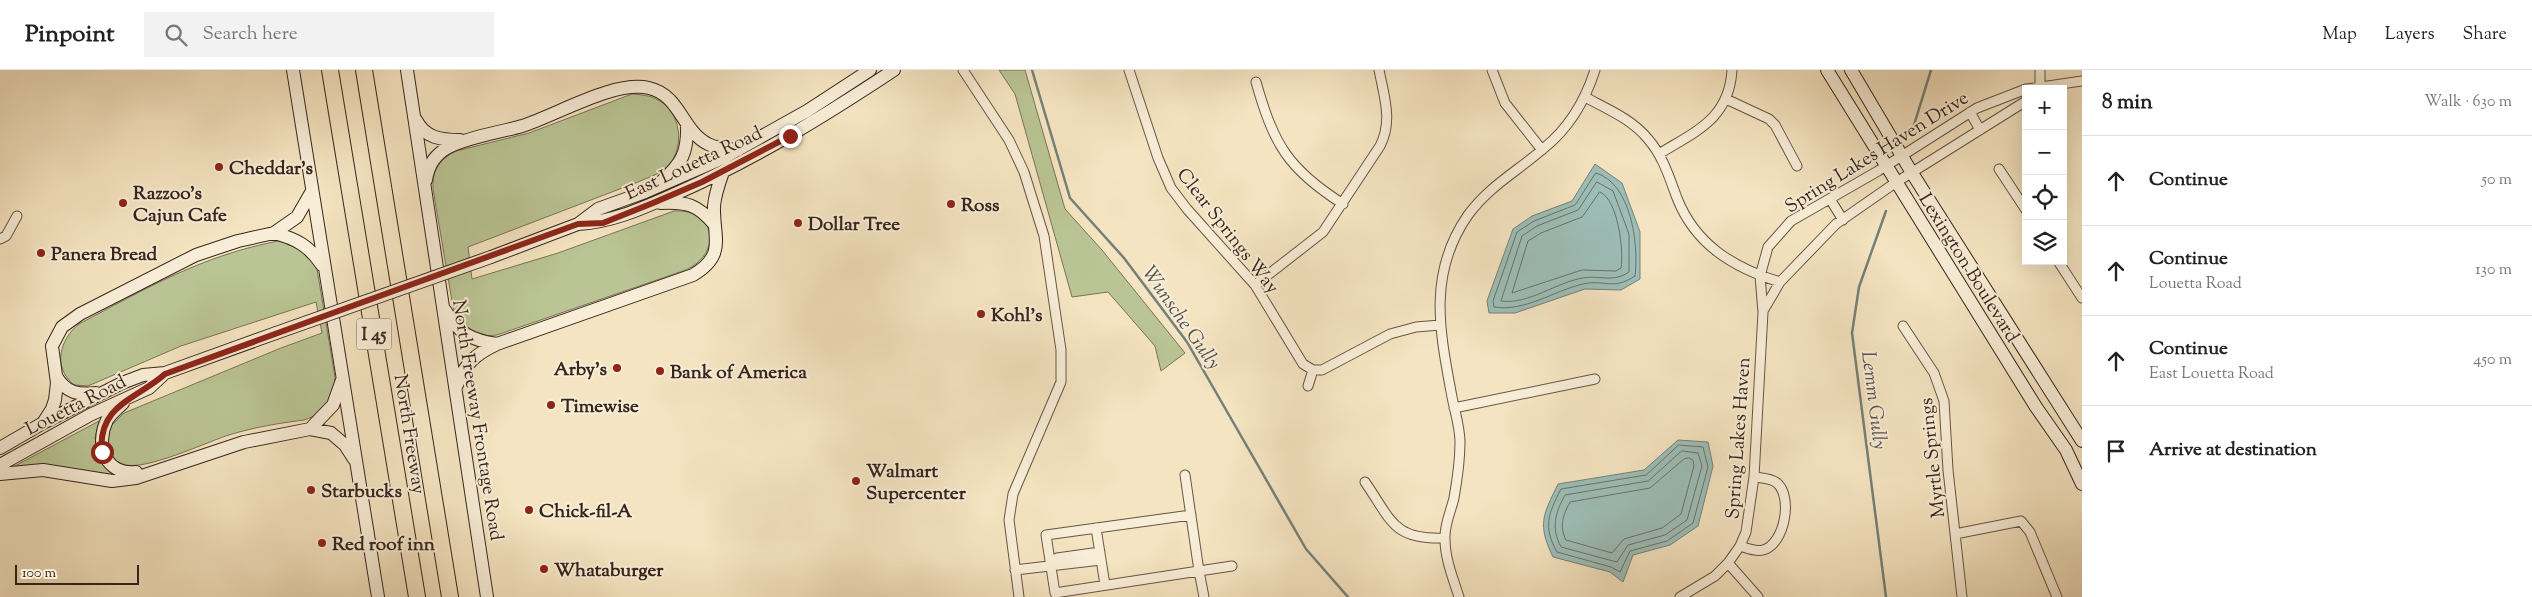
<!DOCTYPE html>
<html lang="en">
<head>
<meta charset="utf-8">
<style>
  :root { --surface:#fff; --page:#f2f2f2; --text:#222; --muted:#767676; --line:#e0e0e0 }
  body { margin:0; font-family:"Sorts Mill Goudy",serif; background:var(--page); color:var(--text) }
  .controls { position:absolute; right:15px; top:15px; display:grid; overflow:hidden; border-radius:0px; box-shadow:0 5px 20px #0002 }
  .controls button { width:45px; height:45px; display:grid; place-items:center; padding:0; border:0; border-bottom:1px solid var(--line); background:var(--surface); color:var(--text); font:25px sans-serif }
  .scale { position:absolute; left:15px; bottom:12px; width:124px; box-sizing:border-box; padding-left:5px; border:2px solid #36251c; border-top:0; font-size:14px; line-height:18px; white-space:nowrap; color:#36251c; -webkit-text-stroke:4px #f8edd7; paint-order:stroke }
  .stop { position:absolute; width:15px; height:15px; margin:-11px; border:4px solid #8f2418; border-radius:50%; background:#fff }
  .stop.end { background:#8f2418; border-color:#fff; box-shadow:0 1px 5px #0008 }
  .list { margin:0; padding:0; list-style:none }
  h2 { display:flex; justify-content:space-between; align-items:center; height:65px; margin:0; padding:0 20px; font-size:21px }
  h2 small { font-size:16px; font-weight:400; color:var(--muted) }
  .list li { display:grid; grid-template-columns:32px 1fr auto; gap:15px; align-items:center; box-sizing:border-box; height:90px; padding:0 20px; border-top:1px solid var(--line) }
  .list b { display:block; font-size:19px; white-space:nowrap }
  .list p { margin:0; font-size:16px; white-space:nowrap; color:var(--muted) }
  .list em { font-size:16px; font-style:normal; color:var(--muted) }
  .icon { flex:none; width:28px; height:28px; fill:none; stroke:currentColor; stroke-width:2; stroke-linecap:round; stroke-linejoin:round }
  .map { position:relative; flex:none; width:2082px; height:527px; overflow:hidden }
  header { display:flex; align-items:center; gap:30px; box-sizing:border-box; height:70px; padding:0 25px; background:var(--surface); border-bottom:1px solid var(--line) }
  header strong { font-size:24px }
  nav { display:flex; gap:28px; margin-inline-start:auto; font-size:18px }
  .search { width:350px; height:45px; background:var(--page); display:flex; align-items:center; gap:12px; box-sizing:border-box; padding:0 18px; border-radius:0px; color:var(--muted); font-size:19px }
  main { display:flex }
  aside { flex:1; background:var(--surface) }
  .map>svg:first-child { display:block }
  .green { fill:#bac494; stroke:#787458 }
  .water { fill:#9dbeb8; stroke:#74817a }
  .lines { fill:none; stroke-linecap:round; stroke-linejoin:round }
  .shore { stroke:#6a726a; stroke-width:1 }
  .stream { stroke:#74817a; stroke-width:2.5 }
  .minor-casing { stroke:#665545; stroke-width:11 }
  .secondary-casing { stroke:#36251c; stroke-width:14 }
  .motorway-casing { stroke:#36251c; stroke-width:18 }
  .minor { stroke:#f8edd7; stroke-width:9 }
  .secondary { stroke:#f8edd7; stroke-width:12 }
  .motorway { stroke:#f5e4c1; stroke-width:16 }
  .secondary-bridge-casing { stroke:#36251c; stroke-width:14; stroke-linecap:butt }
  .secondary-bridge { stroke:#f8edd7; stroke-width:12 }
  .route { stroke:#8f2418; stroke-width:6 }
  .poi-dot { fill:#8f2418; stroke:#f8edd7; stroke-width:2 }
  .labels { text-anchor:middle; stroke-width:4; stroke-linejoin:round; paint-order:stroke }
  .shield { fill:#f8edd7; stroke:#706154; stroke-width:1 }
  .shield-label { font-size:18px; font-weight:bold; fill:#36251c }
  .street-label { font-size:19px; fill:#36251c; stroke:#f8edd7 }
  .poi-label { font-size:19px; font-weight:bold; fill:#36251c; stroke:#f8edd7; text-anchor:start }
  .water-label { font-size:20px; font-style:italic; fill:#55534b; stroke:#f8edd7 }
</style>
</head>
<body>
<header>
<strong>Pinpoint</strong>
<div class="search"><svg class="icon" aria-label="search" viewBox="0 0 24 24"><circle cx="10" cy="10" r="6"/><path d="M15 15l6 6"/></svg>Search here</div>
<nav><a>Map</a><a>Layers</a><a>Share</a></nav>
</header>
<main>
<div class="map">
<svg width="2082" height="527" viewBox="0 0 2082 527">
  <rect width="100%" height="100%" fill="#f5e4c1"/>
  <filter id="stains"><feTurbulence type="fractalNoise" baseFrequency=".004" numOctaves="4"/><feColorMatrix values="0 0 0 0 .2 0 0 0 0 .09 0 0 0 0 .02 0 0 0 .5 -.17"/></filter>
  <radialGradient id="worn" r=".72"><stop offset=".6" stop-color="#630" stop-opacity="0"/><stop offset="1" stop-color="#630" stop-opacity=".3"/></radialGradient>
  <path class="green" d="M999 0H1025L1065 139 1102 180 1185 283 1161 301 1155 276 1108 222 1072 227 1015 24Z
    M632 24C641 25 650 25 658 30 681 42 685 76 669 95 661 104 649 107 638 112L468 177 472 209 558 183 674 141C717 138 723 186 683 201L497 265C473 268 460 259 453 237L433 119C432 100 440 89 456 81L529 63Z
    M278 171H288L316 193 335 307C333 331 328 342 304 350 280 353 256 357 232 364 208 371 143 403 122 394 106 387 108 373 109 358L124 343 281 278 322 263 316 232 181 276 88 316 74 315C52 297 60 269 79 254 147 218 201 186 278 171Z
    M99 351 95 368 97 379 121 405 13 397Z"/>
  <path class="water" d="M1595 94 1622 113 1640 162V209L1621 220 1585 219 1515 243H1489L1487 231 1513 159 1532 146 1572 131Z
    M1678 370 1708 372 1713 396 1698 456 1670 475 1633 485 1623 512 1610 502 1553 487C1537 454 1543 445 1558 414L1644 400Z"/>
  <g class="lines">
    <path class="shore" d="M1596 103C1631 113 1639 174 1635 206 1612 221 1605 209 1583 214 1553 221 1525 242 1494 237L1493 231 1517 162 1534 151 1575 135Z
      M1597 112 1613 121 1629 164V202C1612 213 1601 205 1583 208 1557 212 1528 235 1501 231L1522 166 1537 156 1578 140Z
      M1600 122C1618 129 1624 181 1621 198L1616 201 1582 200 1512 223 1528 171 1541 163 1582 147Z
      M1679 375 1703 377 1708 397 1693 453 1667 471 1630 481 1620 502 1611 497 1557 482C1543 457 1548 444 1561 419L1646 405Z
      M1682 381 1698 383 1702 396 1687 450 1665 465 1628 475 1617 492 1561 477C1551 458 1555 443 1565 425L1648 411Z
      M1689 388 1693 390 1694 396 1681 444 1662 458 1624 469 1612 483 1566 470C1559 456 1563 445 1570 432L1650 418 1684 389Z"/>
    <path class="stream" d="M1032 0 1070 128 1124 188 1187 272 1306 479 1348 527
      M1914 55 1931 0
      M1886 141 1859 217 1852 263 1886 527"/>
    <defs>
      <path id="minor" d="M963 0 1009 70 1024 102 1044 166 1061 280V312L1013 424 1009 450 1019 527
        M1129 0 1158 88 1171 118 1187 139 1255 215 1303 294 1313 300H1322L1390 264 1416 257 1440 255
        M1492 0 1505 33 1542 80
        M2040 0V15
        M1256 12C1274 75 1288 99 1343 134
        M2027 19 2082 11
        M1585 27C1607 39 1632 49 1648 69 1663 86 1669 107 1677 128 1695 174 1733 198 1780 212
        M1726 29 1769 49 1775 55 1797 96
        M1970 42 1980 60
        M1659 84C1696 61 1729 49 1732 0
        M1999 99 2026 140
        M1830 129 1843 150
        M0 169 6 166 17 146
        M2058 191 2082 228
        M1255 215 1323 162 1380 76C1393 51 1384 26 1379 0
        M1763 241 1780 212 1836 154 1895 113 2026 31
        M1903 256 1934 303 1944 331 1948 400 1962 527
        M1308 316 1313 300
        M1454 338 1595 309
        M1185 405 1199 501 1055 523 1046 465 1191 445
        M1365 412C1392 451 1393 470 1445 468
        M1096 458 1105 515
        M1955 464 2021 451 2030 462 2057 527
        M1740 476C1747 478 1755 482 1763 480 1785 474 1793 427 1777 413 1771 408 1761 408 1754 407
        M1728 493 1758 527
        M1050 495 1057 488 1100 482
        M1015 500 1101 490
        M1204 527 1199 501 1232 496
        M1459 527C1453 508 1445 489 1445 469 1444 455 1451 441 1454 428 1457 411 1460 390 1460 372 1460 358 1455 342 1452 327 1440 262 1427 204 1468 145 1489 116 1518 101 1544 78 1569 58 1585 31 1595 0
        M1680 527 1715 506 1728 493 1740 476 1746 462 1754 407 1763 242 1760 206 1768 177 1791 151 1878 101 1977 38 2026 19"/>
      <path id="secondary" d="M293 0 378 527
        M407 0 487 527
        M1827 0 2036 337 2066 380 2082 414
        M1851 0 1912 103 2082 371
        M416 50C425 68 441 70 460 70
        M426 110C428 96 435 84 449 77 471 66 498 63 522 56 557 45 614 10 649 18 680 25 682 61 708 74 717 79 728 79 738 80
        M661 112C682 93 688 83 687 54
        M661 133C687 132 697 134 715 155
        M578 154C613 152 643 138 675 124 753 90 823 47 894 0
        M274 163C297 169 309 176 322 195
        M491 187 578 154 598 139 645 122 723 88 807 41 870 0
        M445 240C459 264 471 270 497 274
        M56 306C66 323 78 325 96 323
        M457 315C465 293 476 284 497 274L693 205C727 185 713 167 714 136 715 124 719 113 723 102
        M123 333C118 338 111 344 107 350 95 375 105 405 136 402
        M43 353 52 339 55 330 57 313 52 276 62 257 80 244 196 185 238 171 274 163 297 147 312 121
        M310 359 333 335 342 310
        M0 378 43 353 122 313 143 305 165 303 276 263
        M0 395 90 345 149 318 165 303
        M0 404 43 400 112 411 136 408 244 372 310 359 331 363 345 375 354 389"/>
      <path id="motorway" d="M330 0 417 527
        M364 0 450 527"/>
    </defs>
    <use href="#minor" class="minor-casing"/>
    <use href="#secondary" class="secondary-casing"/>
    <use href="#motorway" class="motorway-casing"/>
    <use href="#minor" class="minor"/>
    <use href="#secondary" class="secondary"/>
    <use href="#motorway" class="motorway"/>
    <defs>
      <path id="secondary-bridge" d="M276 263 491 187"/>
    </defs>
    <use href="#secondary-bridge" class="secondary-bridge-casing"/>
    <use href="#secondary-bridge" class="secondary-bridge"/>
  </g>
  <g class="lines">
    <path class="route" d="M102 382C97 335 137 329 165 304L578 154 603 153 653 133 702 112 790 66"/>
  </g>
  <g class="poi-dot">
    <circle cx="219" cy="97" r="5"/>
    <circle cx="123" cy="133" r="5"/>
    <circle cx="951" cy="134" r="5"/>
    <circle cx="798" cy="153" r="5"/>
    <circle cx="41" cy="183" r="5"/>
    <circle cx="981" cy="244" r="5"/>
    <circle cx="617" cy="298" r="5"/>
    <circle cx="660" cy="301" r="5"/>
    <circle cx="551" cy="335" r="5"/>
    <circle cx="856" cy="411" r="5"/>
    <circle cx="311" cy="420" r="5"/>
    <circle cx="529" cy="440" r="5"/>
    <circle cx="322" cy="473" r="5"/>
    <circle cx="544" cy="499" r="5"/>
  </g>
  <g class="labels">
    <rect class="shield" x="356.5" y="248.5" width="35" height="31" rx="4"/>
    <g class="shield-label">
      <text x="374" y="270">I 45</text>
    </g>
    <g class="street-label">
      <text transform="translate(1876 81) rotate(-32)" y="7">Spring Lakes Haven Drive</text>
      <text transform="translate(693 92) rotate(-25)" y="7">East Louetta Road</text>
      <text transform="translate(1229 160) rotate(52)" y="7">Clear Springs Way</text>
      <text transform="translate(1970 197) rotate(58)" y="7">Lexington Boulevard</text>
      <text transform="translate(75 334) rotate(-27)" y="7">Louetta Road</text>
      <text transform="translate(479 350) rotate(81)" y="7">North Freeway Frontage Road</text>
      <text transform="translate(411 364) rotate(81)" y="7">North Freeway</text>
      <text transform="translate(1737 368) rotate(-86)" y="7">Spring Lakes Haven</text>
      <text transform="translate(1931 388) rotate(-96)" y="7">Myrtle Springs</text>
    </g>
    <g class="poi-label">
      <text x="229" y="104">Cheddar's</text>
      <text x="133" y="129">Razzoo's<tspan x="133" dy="22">Cajun Cafe</tspan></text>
      <text x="961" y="141">Ross</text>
      <text x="808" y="160">Dollar Tree</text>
      <text x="51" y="190">Panera Bread</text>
      <text x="991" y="251">Kohl's</text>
      <text x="607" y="305" text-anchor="end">Arby's</text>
      <text x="670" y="308">Bank of America</text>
      <text x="561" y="342">Timewise</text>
      <text x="866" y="407">Walmart<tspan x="866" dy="22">Supercenter</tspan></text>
      <text x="321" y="427">Starbucks</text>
      <text x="539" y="447">Chick-fil-A</text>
      <text x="332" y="480">Red roof inn</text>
      <text x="554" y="506">Whataburger</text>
    </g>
    <g class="water-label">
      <text transform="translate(1182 247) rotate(55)" y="7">Wunsche Gully</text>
      <text transform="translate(1875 330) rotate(83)" y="7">Lemm Gully</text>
    </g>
  </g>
  <rect width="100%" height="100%" filter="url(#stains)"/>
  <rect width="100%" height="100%" fill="url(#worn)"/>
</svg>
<div class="controls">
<button>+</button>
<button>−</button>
<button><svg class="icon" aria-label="locate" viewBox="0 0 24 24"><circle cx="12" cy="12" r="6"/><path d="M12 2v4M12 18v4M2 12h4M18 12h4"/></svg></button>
<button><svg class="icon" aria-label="layers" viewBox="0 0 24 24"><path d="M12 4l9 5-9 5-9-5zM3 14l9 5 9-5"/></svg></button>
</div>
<div class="scale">100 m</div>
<div class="stop" style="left:102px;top:382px"></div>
<div class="stop end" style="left:790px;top:66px"></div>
</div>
<aside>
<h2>8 min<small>Walk · 630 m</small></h2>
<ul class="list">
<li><svg class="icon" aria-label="ahead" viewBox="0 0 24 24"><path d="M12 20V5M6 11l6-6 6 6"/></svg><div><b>Continue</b></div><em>50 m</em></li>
<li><svg class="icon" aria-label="ahead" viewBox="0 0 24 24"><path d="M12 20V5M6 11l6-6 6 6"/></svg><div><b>Continue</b><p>Louetta Road</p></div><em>130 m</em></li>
<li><svg class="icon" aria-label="ahead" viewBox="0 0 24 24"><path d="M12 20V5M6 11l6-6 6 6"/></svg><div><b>Continue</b><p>East Louetta Road</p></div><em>450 m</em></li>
<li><svg class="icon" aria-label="arrive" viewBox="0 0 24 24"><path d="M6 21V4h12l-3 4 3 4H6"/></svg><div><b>Arrive at destination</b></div></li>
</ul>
</aside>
</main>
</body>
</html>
